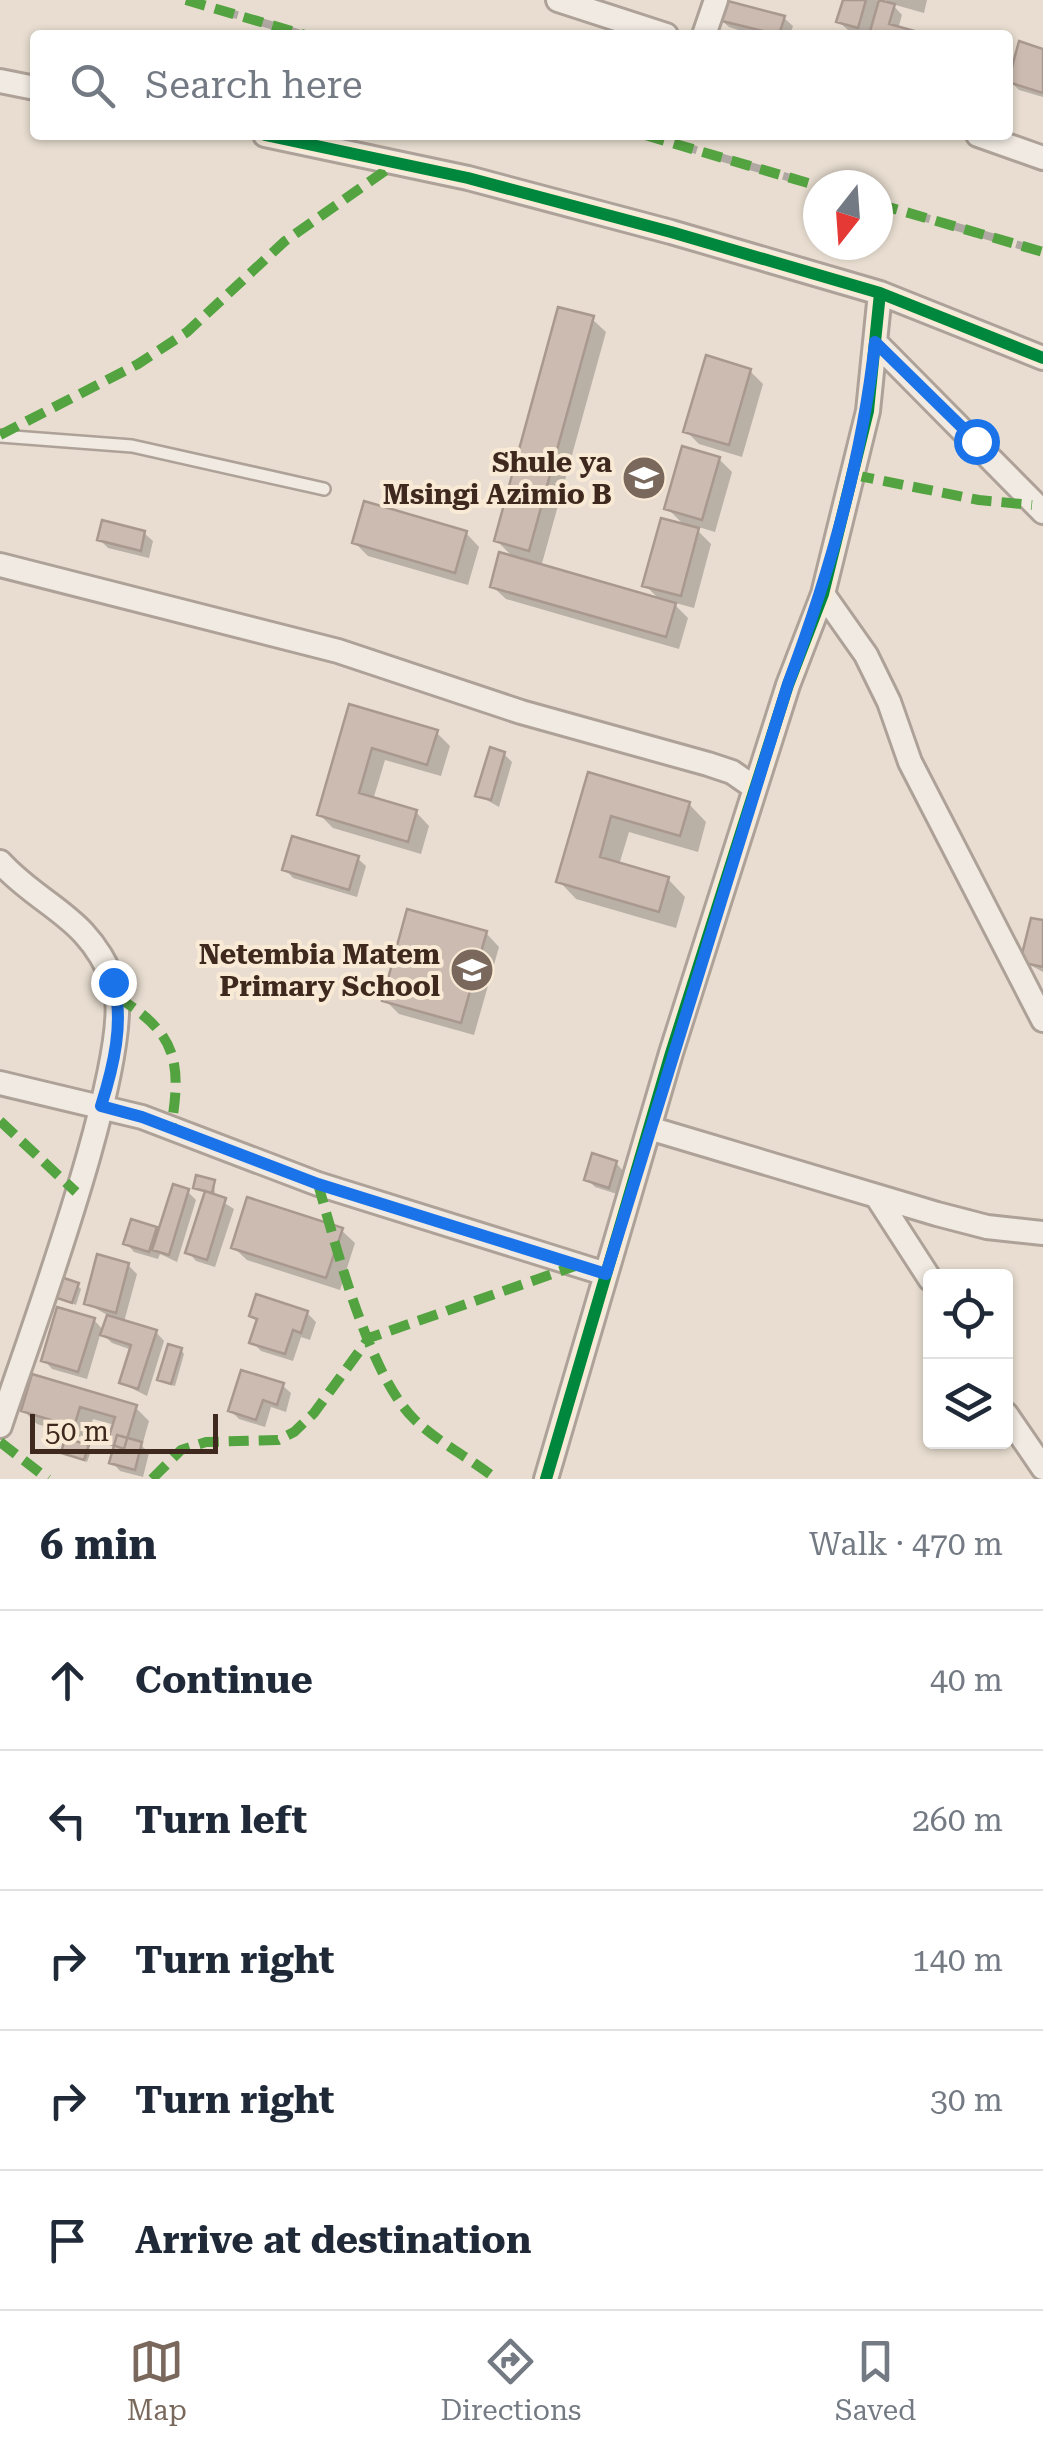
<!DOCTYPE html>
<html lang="en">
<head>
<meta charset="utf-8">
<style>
  :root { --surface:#fff; --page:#f6f6f7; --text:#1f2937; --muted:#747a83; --line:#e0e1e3; --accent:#7a685c }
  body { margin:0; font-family:"Roboto Serif",serif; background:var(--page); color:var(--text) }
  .controls { position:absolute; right:30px; bottom:30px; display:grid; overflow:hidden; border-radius:10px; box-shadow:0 2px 8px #0004 }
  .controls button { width:90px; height:90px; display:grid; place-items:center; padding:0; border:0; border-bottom:2px solid var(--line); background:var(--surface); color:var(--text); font:50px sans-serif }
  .compass { position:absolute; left:803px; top:170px; width:90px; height:90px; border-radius:50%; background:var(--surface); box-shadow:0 2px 8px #0004; rotate:197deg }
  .scale { position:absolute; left:30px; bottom:25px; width:188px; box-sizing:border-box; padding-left:10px; border:5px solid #3f291e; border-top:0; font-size:28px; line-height:35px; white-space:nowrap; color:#3f291e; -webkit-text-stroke:8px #f9ead6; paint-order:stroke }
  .stop { position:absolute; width:30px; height:30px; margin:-22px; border:8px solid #1a73e8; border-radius:50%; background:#fff }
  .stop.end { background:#1a73e8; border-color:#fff; box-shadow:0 2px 10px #0008 }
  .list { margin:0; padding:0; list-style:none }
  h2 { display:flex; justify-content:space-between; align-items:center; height:130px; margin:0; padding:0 40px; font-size:42px }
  h2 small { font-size:32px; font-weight:400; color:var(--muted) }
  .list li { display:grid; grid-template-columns:65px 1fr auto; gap:30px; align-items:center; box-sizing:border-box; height:140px; padding:0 40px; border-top:2px solid var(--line) }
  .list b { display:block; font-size:38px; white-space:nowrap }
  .list em { font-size:32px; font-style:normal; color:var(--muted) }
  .icon { flex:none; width:55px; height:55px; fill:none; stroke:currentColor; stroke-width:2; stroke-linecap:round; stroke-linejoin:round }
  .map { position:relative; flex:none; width:1043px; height:1479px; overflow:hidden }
  .search { position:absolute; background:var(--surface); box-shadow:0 2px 8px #0004; left:30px; right:30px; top:30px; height:110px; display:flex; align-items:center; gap:25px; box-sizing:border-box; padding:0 35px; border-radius:10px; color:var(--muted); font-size:38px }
  .sheet { height:830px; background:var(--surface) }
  nav { display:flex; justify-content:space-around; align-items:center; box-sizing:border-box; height:140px; border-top:2px solid var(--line); background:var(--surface); font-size:28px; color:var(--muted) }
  nav a { display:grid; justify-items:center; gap:5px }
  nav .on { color:var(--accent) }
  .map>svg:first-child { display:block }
  .shadow { fill:#0003 }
  .building { fill:#ccbbb0; stroke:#a9988e; stroke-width:2.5 }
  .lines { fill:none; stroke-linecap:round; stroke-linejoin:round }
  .lane-casing { stroke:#aea298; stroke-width:16 }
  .street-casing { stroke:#aea298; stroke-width:28 }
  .lane { stroke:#f0eae2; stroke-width:11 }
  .street { stroke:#f0eae2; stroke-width:22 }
  .rail { stroke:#afa8a2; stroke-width:8; stroke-dasharray:18 18; stroke-linecap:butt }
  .quiet { stroke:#54a341; stroke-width:10; stroke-dasharray:20 10; stroke-linecap:butt }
  .cycleway-casing { stroke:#f9ead6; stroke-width:19 }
  .cycleway { stroke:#00873e; stroke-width:12 }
  .route { stroke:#1a73e8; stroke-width:12 }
  .labels { text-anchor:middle; stroke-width:8; stroke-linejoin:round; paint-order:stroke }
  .poi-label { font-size:28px; font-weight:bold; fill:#3f291e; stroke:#f9ead6; text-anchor:end }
</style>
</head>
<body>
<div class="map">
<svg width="1043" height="1479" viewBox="0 0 1043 1479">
  <rect width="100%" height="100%" fill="#e8ddd0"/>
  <path class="shadow" d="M726 0 784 18 793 26 790 35H754L729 27 720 19Z
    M845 0H876L891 5 886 0H927L924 13 892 4 902 15 898 29 920 35H865L848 30 839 22Z
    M1043 51V97L1019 90 1010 81Z
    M592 319 606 332 541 567 661 601 645 585 686 527 667 508 719 459 732 472 715 532 692 525 711 544 694 608 672 602 688 618 679 649 506 599 492 586 516 560 496 540Z
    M750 371 763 384 742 457 699 444 686 431Z
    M144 533 153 541 149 558 108 548 100 540Z
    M466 533 479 547 468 585 368 556 355 543Z
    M351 707 436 732 450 746 441 776 385 760 373 800 416 812 429 826 421 854 333 828 319 814Z
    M504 754 512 762 499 807 478 795Z
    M590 775 689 804 706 822 698 852 629 832 619 865 668 879 685 897 676 928 576 899 559 881Z
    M357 858 366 866 357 897 293 878 285 869Z
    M1043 923V972L1023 961Z
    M486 933 499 947 474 1035 399 1014 385 1000Z
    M616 1163 624 1172 617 1194 595 1187 587 1179Z
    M214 1182 215 1197 234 1209 215 1267 196 1261 188 1252 207 1193 195 1187Z
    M188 1192 196 1200 177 1262 160 1254 158 1259 134 1252 126 1243 156 1229 160 1234Z
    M341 1230 355 1243 340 1290 247 1260 233 1247Z
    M128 1265 137 1274 124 1322 156 1332 164 1341 147 1396 121 1383 132 1350 112 1343 101 1332 87 1379 52 1369 44 1360 94 1320 104 1331 109 1316 86 1303Z
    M78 1286 81 1289 76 1305 57 1296Z
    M307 1313 316 1322 310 1340 301 1337 293 1361 261 1351 252 1342 259 1322 252 1316Z
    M181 1350 184 1354 175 1386 164 1383 160 1379Z
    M33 1377 136 1408 149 1421 142 1446 149 1453 143 1477 120 1471 112 1462 115 1425 93 1419 87 1439 37 1424 23 1410Z
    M282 1385 291 1393 286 1412 271 1407 265 1427 239 1419 231 1411Z
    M87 1447 91 1451 87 1462 64 1453Z"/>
  <path class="building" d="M724 0 785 16 779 35 718 20Z
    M843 0H866L858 28 836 22Z
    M879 0 895 4 889 24 929 35H869Z
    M1019 41 1043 49V93L1008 82Z
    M558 307 594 316 529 551 494 541Z
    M706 355 751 369 729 445 683 432Z
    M682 446 720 457 702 520 664 509Z
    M364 501 467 531 455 573 352 543Z
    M661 518 699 528 681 596 642 586Z
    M102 520 145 531 141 551 97 540Z
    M499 552 676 603 666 637 490 587Z
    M349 704 438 730 427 765 372 748 359 793 417 810 408 842 317 815Z
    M490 747 505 752 491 800 475 796Z
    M588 772 690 802 680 836 611 816 600 857 669 877 659 912 556 882Z
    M292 836 359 856 349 890 282 870Z
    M407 909 487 931 461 1023 382 1001Z
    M1031 918 1043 920V967L1020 962Z
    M592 1153 617 1161 609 1188 584 1180Z
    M196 1175 215 1180 212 1193 193 1188Z
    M173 1184 189 1189 169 1255 152 1250Z
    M205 1191 226 1198 207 1260 185 1253Z
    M247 1197 343 1228 326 1278 231 1248Z
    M131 1219 157 1227 149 1252 123 1244Z
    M97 1254 129 1263 116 1313 84 1304Z
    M61 1277 79 1283 72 1303 54 1297Z
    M256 1294 308 1311 301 1333 293 1330 285 1354 249 1343 257 1319 249 1316Z
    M57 1307 95 1318 78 1372 41 1361Z
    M107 1315 157 1330 138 1389 119 1383 131 1345 100 1335Z
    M168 1344 182 1348 171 1384 157 1380Z
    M241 1370 284 1383 277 1405 263 1400 256 1420 228 1411Z
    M32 1374 137 1405 124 1449 107 1443 115 1417 80 1407 74 1427 21 1411Z
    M117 1435 142 1442 135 1470 109 1463Z
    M65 1438 89 1445 84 1460 61 1453Z"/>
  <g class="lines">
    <defs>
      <path id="lane" d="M0 436 132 446 324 489"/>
      <path id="street" d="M558 0 666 35
        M704 35 716 0
        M0 81 35 88
        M265 135 468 178 671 232 880 293 1043 358
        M978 135 1043 158
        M875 342 1043 512
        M0 565 338 651 521 712 708 764 732 772 755 788
        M823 594 866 655 889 702 910 762 1043 1020
        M0 862C42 908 88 915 114 983 138 1049 26 1346 0 1426
        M0 1083 142 1117 318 1184 606 1274
        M649 1128 937 1214 987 1227 1043 1233
        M877 1197 930 1279
        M1006 1414 1043 1468
        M546 1479 671 1053 788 685 823 594 868 411 880 293"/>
    </defs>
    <use href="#lane" class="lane-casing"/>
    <use href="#street" class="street-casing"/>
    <use href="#lane" class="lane"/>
    <use href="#street" class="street"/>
    <path class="rail" d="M186 0 305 35
      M645 135 818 186
      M878 204 1043 252"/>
    <path class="quiet" d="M186 0 305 35
      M645 135 818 186
      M878 204 1043 252
      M0 435 138 364 187 332 285 241 396 163
      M854 475 979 500 1032 505
      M117 997C177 1033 182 1062 171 1128
      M0 1121 76 1192
      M318 1184C336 1246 369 1376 415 1420 439 1443 470 1458 496 1479
      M0 1442 48 1479
      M152 1479 181 1450 206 1442 278 1440 294 1432 314 1413 369 1338 578 1265"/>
    <defs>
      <path id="cycleway" d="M265 135 468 178 671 232 880 293 1043 358
        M546 1479 671 1053 788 685 823 594 868 411 880 293"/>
    </defs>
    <use href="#cycleway" class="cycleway-casing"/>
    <use href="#cycleway" class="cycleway"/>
  </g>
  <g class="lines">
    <path class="route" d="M113 982C125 1021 113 1068 101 1106L142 1117 318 1184 606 1274 788 684C830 573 862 461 875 342L976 441"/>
  </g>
  <defs>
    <symbol id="school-disc" viewBox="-11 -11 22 22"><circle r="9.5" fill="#7a685c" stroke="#f9ead6"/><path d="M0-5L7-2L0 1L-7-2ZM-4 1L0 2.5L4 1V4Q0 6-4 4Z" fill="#fff"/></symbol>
  </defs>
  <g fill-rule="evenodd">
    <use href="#school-disc" x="619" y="453" width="50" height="50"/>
    <use href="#school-disc" x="447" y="945" width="50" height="50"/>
  </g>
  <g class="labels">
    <g class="poi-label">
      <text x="612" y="472">Shule ya<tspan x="612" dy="32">Msingi Azimio B</tspan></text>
      <text x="440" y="964">Netembia Matem<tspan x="440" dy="32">Primary School</tspan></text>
    </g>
  </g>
</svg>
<div class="controls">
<button><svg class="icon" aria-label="locate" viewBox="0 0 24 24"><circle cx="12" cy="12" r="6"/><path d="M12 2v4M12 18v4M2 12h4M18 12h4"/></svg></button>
<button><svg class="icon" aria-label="layers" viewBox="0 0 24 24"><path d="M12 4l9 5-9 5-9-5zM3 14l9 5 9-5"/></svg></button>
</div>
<svg class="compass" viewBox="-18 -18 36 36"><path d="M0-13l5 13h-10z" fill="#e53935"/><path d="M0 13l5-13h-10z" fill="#747a83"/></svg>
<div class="scale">50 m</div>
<div class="stop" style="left:976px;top:441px"></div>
<div class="stop end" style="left:113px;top:982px"></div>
<div class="search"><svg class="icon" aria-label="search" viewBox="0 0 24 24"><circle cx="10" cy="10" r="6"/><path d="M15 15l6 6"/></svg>Search here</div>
</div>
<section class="sheet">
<h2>6 min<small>Walk · 470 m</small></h2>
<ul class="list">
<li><svg class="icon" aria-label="ahead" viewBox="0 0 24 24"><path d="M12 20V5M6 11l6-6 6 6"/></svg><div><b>Continue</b></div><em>40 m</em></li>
<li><svg class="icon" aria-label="left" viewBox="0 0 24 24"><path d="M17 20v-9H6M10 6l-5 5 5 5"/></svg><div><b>Turn left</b></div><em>260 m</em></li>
<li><svg class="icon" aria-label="right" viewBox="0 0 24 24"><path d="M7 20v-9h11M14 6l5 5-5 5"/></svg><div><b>Turn right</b></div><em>140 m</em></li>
<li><svg class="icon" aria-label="right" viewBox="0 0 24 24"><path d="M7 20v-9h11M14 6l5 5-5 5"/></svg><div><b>Turn right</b></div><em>30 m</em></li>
<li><svg class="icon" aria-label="arrive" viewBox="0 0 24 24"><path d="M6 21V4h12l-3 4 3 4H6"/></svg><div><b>Arrive at destination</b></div></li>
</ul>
</section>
<nav>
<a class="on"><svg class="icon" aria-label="map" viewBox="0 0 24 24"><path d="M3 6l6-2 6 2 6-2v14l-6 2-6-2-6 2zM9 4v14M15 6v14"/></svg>Map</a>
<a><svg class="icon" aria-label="directions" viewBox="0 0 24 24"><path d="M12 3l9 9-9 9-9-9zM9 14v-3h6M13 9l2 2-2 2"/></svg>Directions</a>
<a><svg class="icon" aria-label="saved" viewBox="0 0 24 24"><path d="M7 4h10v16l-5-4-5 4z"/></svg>Saved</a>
</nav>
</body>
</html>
